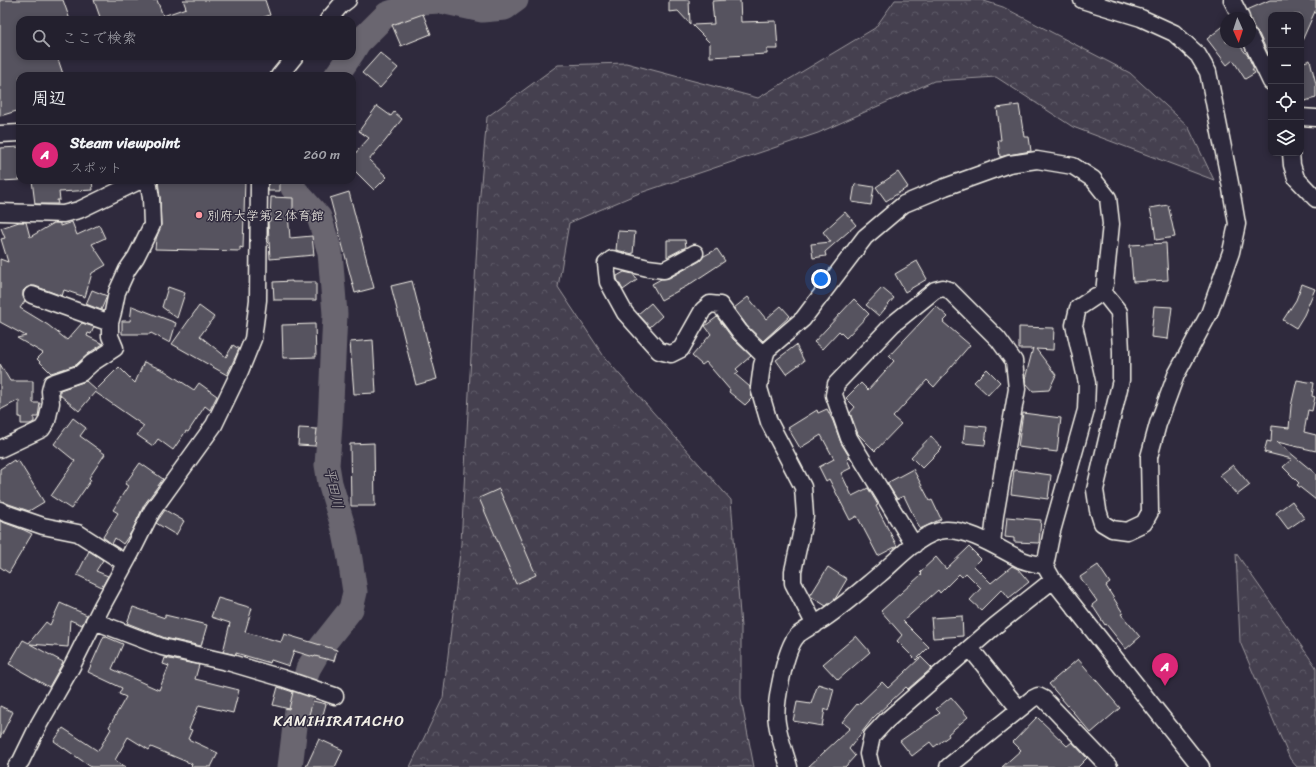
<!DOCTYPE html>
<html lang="ja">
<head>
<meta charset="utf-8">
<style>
  :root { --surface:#23202e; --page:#2b2836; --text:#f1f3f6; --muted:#a3a3aa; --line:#403e4a; --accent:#db2777 }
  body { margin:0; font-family:Sriracha,"Klee One",sans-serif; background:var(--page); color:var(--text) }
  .controls { position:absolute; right:12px; top:12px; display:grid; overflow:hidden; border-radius:8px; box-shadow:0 2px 6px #0003 }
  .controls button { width:36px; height:36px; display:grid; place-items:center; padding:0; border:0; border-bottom:1px solid var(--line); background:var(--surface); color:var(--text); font:20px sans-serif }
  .compass { position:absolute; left:1220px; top:12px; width:36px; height:36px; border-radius:50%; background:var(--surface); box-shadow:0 2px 6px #0003; rotate:177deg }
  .you { position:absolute; left:821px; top:279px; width:14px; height:14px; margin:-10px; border:3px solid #fff; border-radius:50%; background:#1a73e8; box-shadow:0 0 0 6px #1a73e833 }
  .badge { display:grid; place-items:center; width:26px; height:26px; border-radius:50%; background:var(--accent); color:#fff; font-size:13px; font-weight:700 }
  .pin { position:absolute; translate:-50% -33px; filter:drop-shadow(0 1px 2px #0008) }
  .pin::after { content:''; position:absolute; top:21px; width:14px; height:12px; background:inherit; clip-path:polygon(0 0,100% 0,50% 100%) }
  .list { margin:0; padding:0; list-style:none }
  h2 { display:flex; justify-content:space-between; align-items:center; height:52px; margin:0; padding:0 16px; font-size:17px }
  h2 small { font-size:13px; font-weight:400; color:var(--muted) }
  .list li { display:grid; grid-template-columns:26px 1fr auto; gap:12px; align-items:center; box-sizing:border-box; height:60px; padding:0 16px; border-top:1px solid var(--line) }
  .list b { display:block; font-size:15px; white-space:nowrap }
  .list p { margin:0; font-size:13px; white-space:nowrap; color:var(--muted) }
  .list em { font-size:13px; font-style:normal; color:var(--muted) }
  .icon { flex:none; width:22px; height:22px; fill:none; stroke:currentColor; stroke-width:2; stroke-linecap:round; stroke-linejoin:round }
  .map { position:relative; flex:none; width:1316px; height:767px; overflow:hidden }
  .search { position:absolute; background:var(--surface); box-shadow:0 2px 6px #0003; left:16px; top:16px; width:340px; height:44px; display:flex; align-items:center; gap:10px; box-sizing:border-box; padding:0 14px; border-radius:12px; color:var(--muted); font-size:15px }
  .panel { position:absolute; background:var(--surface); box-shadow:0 2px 6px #0003; left:16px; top:72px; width:340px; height:112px; border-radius:12px }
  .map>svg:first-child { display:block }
  .forest { fill:url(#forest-crowns); stroke:#9c989c }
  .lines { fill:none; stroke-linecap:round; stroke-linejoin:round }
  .river { stroke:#6a6670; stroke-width:25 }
  .building { fill:#56525f; stroke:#f4f1e8 }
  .minor-casing { stroke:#f4f1e8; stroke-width:19 }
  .minor { stroke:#2f2a3d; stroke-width:16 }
  .poi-dot { fill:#ff9aa2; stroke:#2f2a3d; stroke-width:1.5 }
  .labels { text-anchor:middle; stroke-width:3; stroke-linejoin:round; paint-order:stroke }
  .poi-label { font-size:13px; fill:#f4f1e8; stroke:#2f2a3d; text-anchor:start }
  .water-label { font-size:14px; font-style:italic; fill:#b6b2b2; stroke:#2f2a3d }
  .quarter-label { font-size:15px; letter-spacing:1px; fill:#f4f1e8; stroke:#2f2a3d }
</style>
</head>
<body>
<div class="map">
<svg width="1316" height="767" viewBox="0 0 1316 767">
  <defs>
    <pattern id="forest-crowns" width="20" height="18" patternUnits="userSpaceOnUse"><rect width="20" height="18" fill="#454050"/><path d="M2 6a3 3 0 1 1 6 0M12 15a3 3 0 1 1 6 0" fill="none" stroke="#605c69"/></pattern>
  </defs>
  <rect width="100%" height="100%" fill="#2f2a3d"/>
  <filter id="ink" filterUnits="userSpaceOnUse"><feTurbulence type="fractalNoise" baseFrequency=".025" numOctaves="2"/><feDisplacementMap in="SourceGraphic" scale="8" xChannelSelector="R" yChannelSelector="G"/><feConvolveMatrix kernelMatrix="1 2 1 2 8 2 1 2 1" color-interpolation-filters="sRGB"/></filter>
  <g filter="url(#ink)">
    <path class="forest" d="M895 0H981L1003 7 1130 73 1188 126 1214 180 1073 127 996 77 934 81 818 133 637 194 569 223 558 287 605 358 731 500 741 627V699L754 767H410L443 698 461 544 479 205 487 117 558 65 626 63 758 98 875 28Z
      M1236 553 1316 667V767H1297L1290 759 1240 642Z"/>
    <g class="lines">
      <path class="river" d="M352 53 358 43 387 14 422 2 441 1 482 10 505 8 516 0
        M336 76 350 56
        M290 767 297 710 308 669 321 647 351 609 355 592 350 559 345 533 330 483 327 465 330 424 335 314 330 252 319 217 293 188V180"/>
    </g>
    <path class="building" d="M0 0H63L70 20H20V56H57L63 74 55 76H20V110L0 116Z
      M94 0H157L163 16 186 8 183 0H265L270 15 256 20H101Z
      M669 0H689L690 24 678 11 669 12Z
      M728 0H740L741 22 776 21 778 49H767V54L710 57V43L692 25 714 24 712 1Z
      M1270 0H1316V9L1301 43V15H1271V60L1259 34 1255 30 1247 10Z
      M423 14 431 34 401 46 392 25Z
      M1226 24V42H1237L1248 56 1254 69H1252L1255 73 1245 79 1233 60 1227 65 1207 39Z
      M380 53 398 68 380 88 362 73Z
      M1310 60 1316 84V98L1301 102V63Z
      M1019 105 1024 137H1029L1031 151 1008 155 1000 157 998 140H1001L997 108Z
      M377 106 391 116 394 112 402 119 386 140 369 160 387 177 374 190 352 168V157L369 138 359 131Z
      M20 147V180L0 181V148Z
      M898 172 908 187 886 201 876 187Z
      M32 180H92L93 190 59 192 60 200H57L58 204H35Z
      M158 180H245L243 248 240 247V251L155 249 156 239 161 225 160 198Z
      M268 180H280V191H268Z
      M855 184 874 187 871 205 852 202Z
      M349 192 374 288 355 293 330 198Z
      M271 197 293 198V214H288L290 238 312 236 314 255 270 259 268 221H270Z
      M1168 205 1175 237 1156 240 1153 218H1152L1150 208Z
      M845 212 856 225 825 252 826 256 813 258 811 244 831 242 823 232Z
      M19 222H26L30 237 54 223H60V226L72 222 77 235 99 225 105 238 92 244 106 265 92 273 85 297 64 290 62 296 35 286H31L26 288 23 291V296L25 301 20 308 48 325 67 340 82 323 94 327 91 334 88 333 87 336 103 344 89 353 76 365 51 373 37 359 43 353 17 338 26 336 0 322V259L8 262 1 239 5 238 1 228Z
      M618 231 635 232 633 254 616 250Z
      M667 240H685L686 247 667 257Z
      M1166 243 1168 280 1133 282 1130 245Z
      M717 249 725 261 687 286 661 300 652 284 661 279 669 278 700 261 704 256Z
      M917 261 927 279 905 292 895 274Z
      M624 272 633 274 637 280 623 290 617 279V276Z
      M292 281V282H316V300H274L273 282Z
      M412 281 437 379 416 385 391 286Z
      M1302 284 1315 289 1304 315 1296 328 1283 320 1296 300Z
      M168 287 185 293 177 318 162 307Z
      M882 288 894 298 879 316 866 305Z
      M92 290 107 296 101 310 86 304Z
      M748 297 766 319 781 306 790 316 763 341 747 326 734 308Z
      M854 299 869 314 846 338 839 331 822 349 814 342Z
      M651 303 662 316 650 327 638 314Z
      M132 306 176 323 170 343 151 333 150 334H122V321H130Z
      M199 306 214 317 200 336 226 357 233 345 239 349 227 375 172 344Z
      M936 306 948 317 943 322 970 345 934 387 927 380 893 417 901 424 875 451 858 434 850 413 855 407 846 398 861 383 868 390 894 361 889 356Z
      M1154 306 1172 307 1168 339 1151 337Z
      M717 317 733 339 751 356 736 369 739 372 735 374 750 387 752 398 745 405 729 392 730 390 706 362 702 365 692 356 711 334 705 326Z
      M315 324 316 357 283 358 282 325Z
      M1019 327 1054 328 1053 350 1036 349 1056 375 1049 390 1033 391 1026 383 1025 379 1033 348 1032 349H1019Z
      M373 340 376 393 354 394 350 342Z
      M796 345 804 361 786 374 776 360Z
      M144 362 165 371 194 390 199 383 217 396 210 410 205 406 188 432 186 431 173 450 158 439 153 446 137 435 144 426 95 392 79 411 60 395V390L86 381 96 390 119 367 135 383Z
      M0 364 10 381H33V403H40L38 417H34V422L30 424H21V417H19V400L0 410Z
      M987 369 1000 382 988 395 974 382Z
      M1297 380 1314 383 1312 396 1315 397 1312 411 1308 410 1304 432 1316 435V451L1277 442 1316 474V500L1297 485 1299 483 1283 467 1292 459 1264 452 1267 441 1271 442 1272 426 1289 428 1291 406Z
      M827 409 833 421 841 443 850 458 847 459 851 468 841 473 852 496 868 488 878 505 876 506 897 546 878 556 857 516 850 520 829 479 826 481 819 467 834 459 821 435 800 448 788 428 817 410 818 413Z
      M1023 413 1061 418 1057 452 1018 447Z
      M73 418 86 428 80 436 105 454 89 478 91 480 71 509 51 496 75 461 54 444Z
      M965 425 987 427 985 445 963 443Z
      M299 428 317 429 315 446 298 445Z
      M931 436 942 448 922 468 911 457Z
      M374 443 375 506H351L350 444Z
      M14 460 15 462 18 460 44 502 29 511 0 501V469Z
      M140 463 163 479 144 505 132 531 123 544 115 538 112 544 103 537 118 513 113 510 128 486 125 484Z
      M1233 465 1250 485 1237 495 1220 475Z
      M913 469 930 501 932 500 941 519 920 529 904 496 897 499 887 483Z
      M1014 470 1051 475 1048 499 1011 494Z
      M499 489 536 575 516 584 479 498Z
      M1292 501 1304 518 1288 529 1276 513Z
      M165 510 184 521 176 535 156 523Z
      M1007 517 1041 520 1039 543 1014 542V538L1005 537Z
      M0 521 24 530 32 534 9 573 0 567Z
      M969 547 981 559 974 566 991 583 1012 566 1018 569 1029 582 1009 598 1002 589 981 610 970 600 981 588 966 573 962 577 959 574 940 593 938 590 903 621 929 647 916 660 897 641 902 635 881 611 922 574 920 572 936 557 946 569Z
      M89 551 103 560 96 571 108 576 102 587 77 575Z
      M1098 565 1110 583 1106 586 1123 613 1121 614 1140 637 1126 649 1106 624 1105 625 1092 605 1097 601 1080 577Z
      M828 567 847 579 835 599 826 606 810 596Z
      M218 598 252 608 245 632 281 642 284 634 337 650 334 661 315 656 314 657 294 651 289 666 271 660 270 663 236 653V655L223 652 230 623 211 617Z
      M60 603 87 615 82 625 70 620 68 647 30 644 63 662 49 687 9 664 23 640 29 643 46 622 50 625Z
      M133 607 165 618V615L207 625 201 646 165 638 127 623Z
      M962 616 963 636 933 638 931 618Z
      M104 636 123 644 112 669 159 690 169 666 163 664 165 658 199 665 195 679 239 690 233 713 199 705 189 729 192 730 188 739 218 753 211 767H191L192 764 151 747 149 750 128 737 115 760 125 767H91L54 741 63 728 98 751 111 729 109 727 126 697 119 694 122 688 88 672Z
      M856 636 870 652 838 680 823 664Z
      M921 657 932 668 908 689 906 687 873 718 849 749 855 756 845 767H808L850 728 842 722 857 704 858 705 882 682 888 688Z
      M1078 659 1120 708 1091 733 1049 684Z
      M818 684 834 689 828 711 825 709 822 726 793 721 797 702 811 704Z
      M278 687 293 692 289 709 273 705Z
      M951 697 968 717 948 734 949 736 934 747 930 742 912 756 900 741 940 713 936 709Z
      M313 701 326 704 320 725 307 721Z
      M0 706 13 712 0 738Z
      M1037 717 1067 746 1072 742 1087 758 1078 767H1002L1021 750 1013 742Z
      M319 739 343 750 335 767H306Z"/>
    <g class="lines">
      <defs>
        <path id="minor" d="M1082 0 1141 18 1174 33 1198 55 1208 72 1230 183 1237 224 1231 252 1209 314 1176 375 1158 424 1149 457 1150 512 1144 523 1127 531 1112 529 1102 523 1098 510 1095 490 1121 380V351L1119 312 1104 293 1096 296 1078 308 1074 325 1087 383 1086 410 1052 531 1045 566 1053 580 1201 767
          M1232 0 1241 18
          M328 20 340 6 348 0
          M1250 38 1271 82
          M279 76 295 56
          M1301 117 1316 118
          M0 134 20 133
          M1291 153 1292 165 1296 178 1316 199
          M0 212 63 214 79 210 135 183 144 180
          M695 253 664 270 648 268 612 259 606 264 608 282 625 313 659 351 671 354 681 349 703 310 710 304 720 305 740 332 765 357
          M32 295 110 323
          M0 449 42 429 47 421 51 403 50 391 52 383 81 373 92 363 115 348 110 336V323L113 312 117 292 127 270 136 257 152 225 151 198 148 180
          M0 510 5 513 43 526 78 533 125 563
          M914 545 849 438 834 395 836 384 893 324 935 290 943 288 949 290 998 339 1014 361 1017 389 995 516 992 544
          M94 621 162 647 231 663 282 678 335 696
          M815 625 793 583V571L805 516 803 487 769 422 759 388 762 365 767 350 803 319 865 237 904 204 945 187 1009 164 1037 160 1073 166 1093 179 1108 198 1111 224 1104 293
          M970 648 1019 709
          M16 767 21 761 39 724 72 666 102 606 131 553 152 511 214 425 240 371 253 339 258 300 259 180
          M789 767C785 753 779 737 777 723 774 706 785 649 797 636 800 632 819 622 825 618 844 605 861 590 879 575 897 560 922 531 946 530 970 529 1001 550 1022 560 1029 563 1038 564 1045 566
          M871 767 868 754 872 736 886 721 995 626 1053 580
          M948 767 1032 699 1038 696 1044 699 1109 767"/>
      </defs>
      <use href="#minor" class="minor-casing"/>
      <use href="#minor" class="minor"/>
    </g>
  </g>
  <circle class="poi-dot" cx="199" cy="215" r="4"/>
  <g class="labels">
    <g class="poi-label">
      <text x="207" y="220">別府大学第２体育館</text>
    </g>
    <g class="water-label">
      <text transform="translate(334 488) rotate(77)" y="5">平田川</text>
    </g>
    <g class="quarter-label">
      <text x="339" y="726">KAMIHIRATACHO</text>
    </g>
  </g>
</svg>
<div class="controls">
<button>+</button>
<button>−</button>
<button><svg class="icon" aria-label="locate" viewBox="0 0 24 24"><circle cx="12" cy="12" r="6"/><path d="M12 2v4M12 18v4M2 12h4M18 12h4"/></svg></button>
<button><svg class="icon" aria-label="layers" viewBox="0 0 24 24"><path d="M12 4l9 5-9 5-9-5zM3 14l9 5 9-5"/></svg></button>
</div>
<svg class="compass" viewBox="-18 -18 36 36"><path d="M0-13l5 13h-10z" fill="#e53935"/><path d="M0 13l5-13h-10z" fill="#a3a3aa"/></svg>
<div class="you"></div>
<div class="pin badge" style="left:1165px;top:686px">A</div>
<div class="search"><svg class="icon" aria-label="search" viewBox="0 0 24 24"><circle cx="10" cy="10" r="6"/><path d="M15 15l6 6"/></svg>ここで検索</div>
<section class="panel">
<h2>周辺<small></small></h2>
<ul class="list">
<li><span class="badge">A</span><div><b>Steam viewpoint</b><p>スポット</p></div><em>260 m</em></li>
</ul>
</section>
</div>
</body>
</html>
